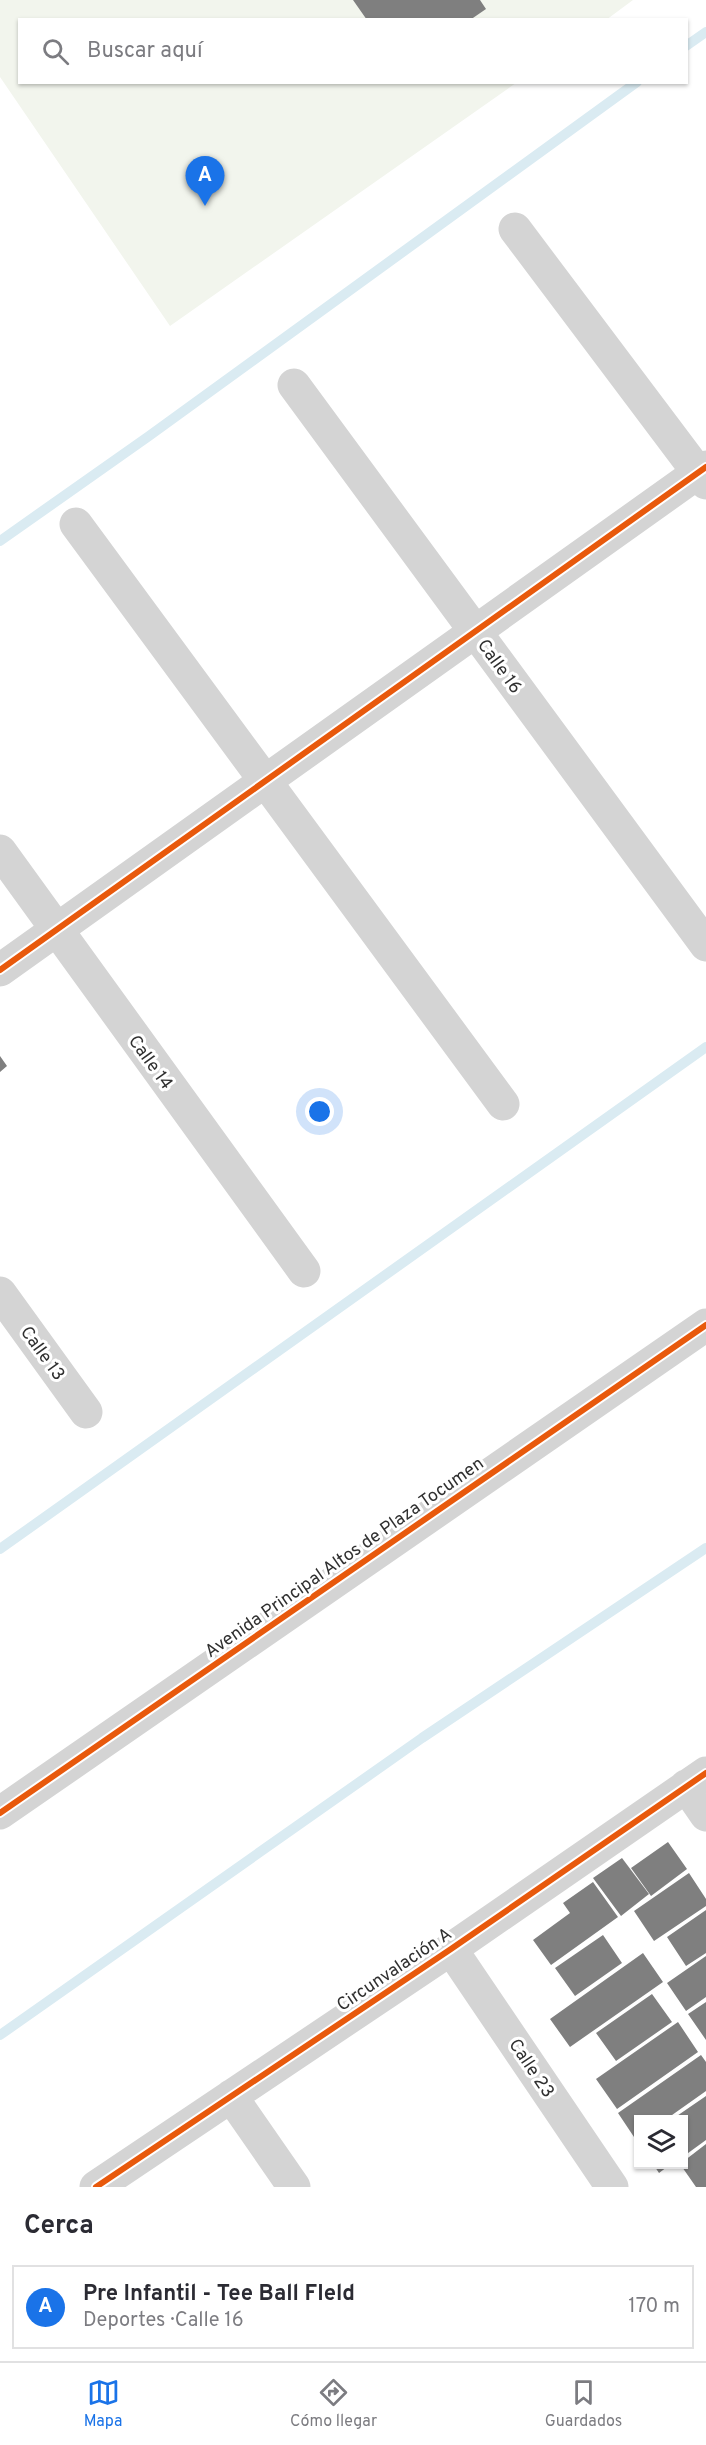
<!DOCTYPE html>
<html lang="es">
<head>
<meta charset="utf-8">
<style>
  :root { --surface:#fff; --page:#f2f2f3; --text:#2b2b33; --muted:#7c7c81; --line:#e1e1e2; --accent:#1a73e8 }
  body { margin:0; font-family:Overpass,sans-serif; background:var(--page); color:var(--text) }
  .controls { position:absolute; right:18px; bottom:18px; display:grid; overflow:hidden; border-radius:0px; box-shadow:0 2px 4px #0004 }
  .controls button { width:54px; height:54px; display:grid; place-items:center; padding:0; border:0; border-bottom:2px solid var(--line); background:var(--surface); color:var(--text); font:30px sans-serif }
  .you { position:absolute; left:320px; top:1112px; width:21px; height:21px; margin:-15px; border:4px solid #fff; border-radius:50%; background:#1a73e8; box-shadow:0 0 0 9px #1a73e833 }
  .badge { display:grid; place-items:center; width:39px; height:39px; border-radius:50%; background:var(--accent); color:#fff; font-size:20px; font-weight:700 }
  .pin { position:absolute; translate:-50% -50px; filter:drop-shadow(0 2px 3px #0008) }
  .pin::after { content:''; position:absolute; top:32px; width:21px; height:18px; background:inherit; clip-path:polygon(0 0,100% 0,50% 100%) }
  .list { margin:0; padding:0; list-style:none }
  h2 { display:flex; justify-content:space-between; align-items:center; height:78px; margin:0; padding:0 24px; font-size:26px }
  h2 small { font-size:20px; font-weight:400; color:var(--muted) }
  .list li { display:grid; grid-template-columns:39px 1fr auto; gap:18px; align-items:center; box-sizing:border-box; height:84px; margin:0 12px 12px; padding:0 12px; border:2px solid var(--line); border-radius:0px }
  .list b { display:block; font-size:22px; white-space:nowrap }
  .list p { margin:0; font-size:20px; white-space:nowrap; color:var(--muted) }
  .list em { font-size:20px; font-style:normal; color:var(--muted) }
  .icon { flex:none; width:33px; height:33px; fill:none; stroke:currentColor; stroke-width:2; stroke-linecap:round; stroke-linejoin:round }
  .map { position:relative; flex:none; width:706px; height:2187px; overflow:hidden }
  .search { position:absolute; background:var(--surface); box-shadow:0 2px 4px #0004; left:18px; right:18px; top:18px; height:66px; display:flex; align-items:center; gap:15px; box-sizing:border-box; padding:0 21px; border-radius:0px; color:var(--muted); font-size:22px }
  .sheet { height:174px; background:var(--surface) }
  nav { display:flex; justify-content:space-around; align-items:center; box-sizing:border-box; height:84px; border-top:2px solid var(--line); background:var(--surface); font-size:16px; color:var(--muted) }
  nav a { display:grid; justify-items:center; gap:3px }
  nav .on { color:var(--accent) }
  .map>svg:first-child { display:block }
  .green { fill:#f2f5ed }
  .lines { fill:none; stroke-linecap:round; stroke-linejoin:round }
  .stream { stroke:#daebf2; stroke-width:10 }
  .building { fill:#7f7f7f }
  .street { stroke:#d4d4d4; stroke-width:33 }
  .cycleway-casing { stroke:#fff; stroke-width:10 }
  .cycleway { stroke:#e8590c; stroke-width:6 }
  .labels { text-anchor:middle; stroke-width:6; stroke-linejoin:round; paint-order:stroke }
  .street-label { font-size:18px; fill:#303030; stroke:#fff }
</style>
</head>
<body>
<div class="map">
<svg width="706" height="2187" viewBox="0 0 706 2187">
  <rect width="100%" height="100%" fill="#fff"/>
  <path class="green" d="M0 0H633L606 20H20V82L516 83 170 326 0 77Z"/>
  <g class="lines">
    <path class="stream" d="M686 46 706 32
      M0 541 149 436 637 82
      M0 1549 706 1047
      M0 2035 422 1738 706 1548"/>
  </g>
  <path class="building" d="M353 0H480L486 9 470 20H367Z
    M0 1056 7 1066 0 1072Z
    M668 1842 687 1869 651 1896 631 1868Z
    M622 1858 649 1894 621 1916 593 1878Z
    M689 1873 706 1899V1906L654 1941 634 1911Z
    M593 1882 618 1917 551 1965 533 1940 570 1913 563 1903Z
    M706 1910V1953L686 1966 667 1937Z
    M603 1935 622 1963 575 1996 555 1968Z
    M643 1953 663 1982 570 2047 550 2019Z
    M706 1956V1997L686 2011 667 1983Z
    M652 1994 672 2022 616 2061 596 2033Z
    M706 2002V2040L688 2014Z
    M678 2022 698 2052 617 2109 596 2079Z
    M701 2055 706 2062V2091L665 2120H638L636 2140 618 2113Z
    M706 2096V2140L684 2156V2120H671Z
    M706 2144V2187H696L680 2164Z
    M653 2164H671L659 2173Z"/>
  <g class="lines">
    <path class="street" d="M515 229 706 483
      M294 385 706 945
      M76 524 503 1104
      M0 851 304 1271
      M0 970 706 467
      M0 1293 86 1412
      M686 1786 706 1815
      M0 1813 706 1325
      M451 1949 612 2187
      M231 2096 294 2187
      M96 2187 451 1949 706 1773"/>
    <defs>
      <path id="cycleway" d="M0 970 706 467
        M0 1813 706 1325
        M96 2187 451 1949 706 1773"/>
    </defs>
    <use href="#cycleway" class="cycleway-casing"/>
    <use href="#cycleway" class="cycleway"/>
  </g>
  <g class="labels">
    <g class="street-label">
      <text transform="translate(500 666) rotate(54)" y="6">Calle 16</text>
      <text transform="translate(151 1062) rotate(54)" y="6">Calle 14</text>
      <text transform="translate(43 1353) rotate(54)" y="6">Calle 13</text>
      <text transform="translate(344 1557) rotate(-35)" y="6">Avenida Principal Altos de Plaza Tocumen</text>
      <text transform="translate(394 1969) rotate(-34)" y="6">Circunvalación A</text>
      <text transform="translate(532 2068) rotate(56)" y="6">Calle 23</text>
    </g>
  </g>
</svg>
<div class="controls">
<button><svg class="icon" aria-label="layers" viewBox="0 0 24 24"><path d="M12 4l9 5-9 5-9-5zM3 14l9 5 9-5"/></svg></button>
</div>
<div class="you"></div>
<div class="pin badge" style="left:205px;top:206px">A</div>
<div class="search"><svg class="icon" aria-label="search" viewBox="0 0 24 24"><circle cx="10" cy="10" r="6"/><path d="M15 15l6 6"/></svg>Buscar aquí</div>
</div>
<section class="sheet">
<h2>Cerca<small></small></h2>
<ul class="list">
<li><span class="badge">A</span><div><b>Pre Infantil - Tee Ball FIeld</b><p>Deportes · Calle 16</p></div><em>170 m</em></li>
</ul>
</section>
<nav>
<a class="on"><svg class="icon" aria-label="map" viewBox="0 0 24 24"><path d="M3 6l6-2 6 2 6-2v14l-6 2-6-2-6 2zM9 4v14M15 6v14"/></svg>Mapa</a>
<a><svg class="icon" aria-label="directions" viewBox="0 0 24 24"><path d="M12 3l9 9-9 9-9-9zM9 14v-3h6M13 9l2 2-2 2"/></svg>Cómo llegar</a>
<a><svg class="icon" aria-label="saved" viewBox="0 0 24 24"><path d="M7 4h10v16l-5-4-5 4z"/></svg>Guardados</a>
</nav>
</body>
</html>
